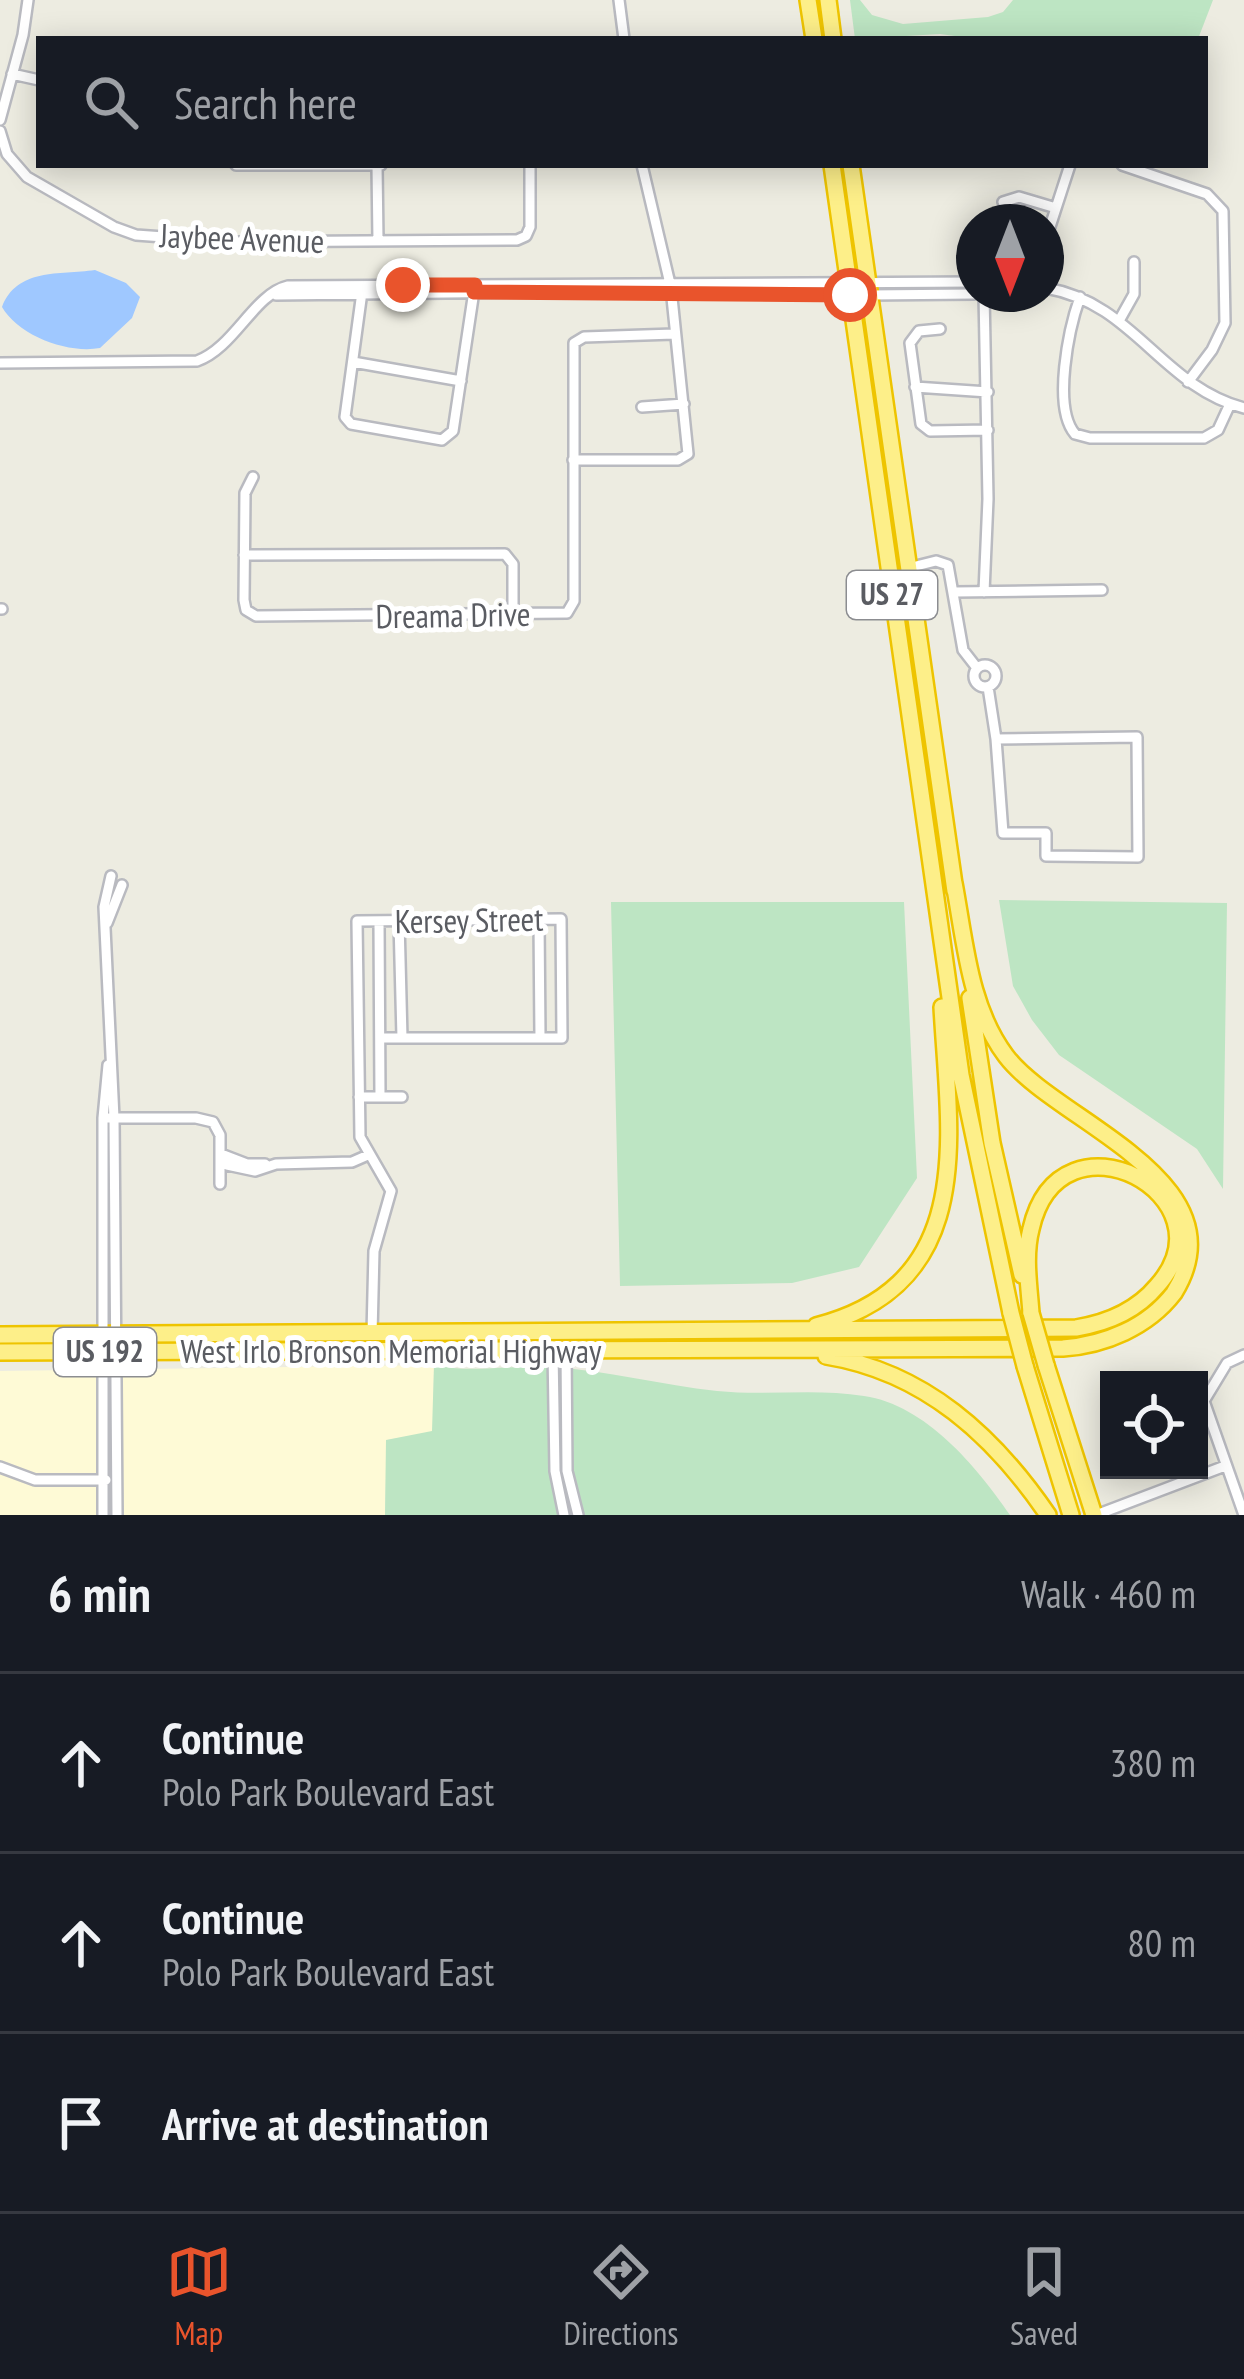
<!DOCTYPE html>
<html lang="en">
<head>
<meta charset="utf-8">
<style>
  :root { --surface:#171b24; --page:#242831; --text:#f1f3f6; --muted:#9ea1a6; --line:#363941; --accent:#e9542c }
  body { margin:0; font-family:"PT Sans Narrow",sans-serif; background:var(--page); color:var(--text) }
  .controls { position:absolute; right:36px; bottom:36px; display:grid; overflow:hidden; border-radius:0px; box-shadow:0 6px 30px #0003 }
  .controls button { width:108px; height:108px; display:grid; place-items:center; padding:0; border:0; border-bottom:3px solid var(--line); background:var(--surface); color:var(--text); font:60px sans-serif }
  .compass { position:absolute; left:956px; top:204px; width:108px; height:108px; border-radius:50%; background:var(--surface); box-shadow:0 6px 30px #0003; rotate:180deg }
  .stop { position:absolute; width:36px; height:36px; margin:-27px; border:9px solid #e9542c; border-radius:50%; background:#fff }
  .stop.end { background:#e9542c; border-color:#fff; box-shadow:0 3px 12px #0008 }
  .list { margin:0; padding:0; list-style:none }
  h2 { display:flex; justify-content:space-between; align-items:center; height:156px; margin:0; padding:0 48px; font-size:51px }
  h2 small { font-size:39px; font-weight:400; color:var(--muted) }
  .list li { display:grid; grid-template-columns:78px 1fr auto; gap:36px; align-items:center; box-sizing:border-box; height:180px; padding:0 48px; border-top:3px solid var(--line) }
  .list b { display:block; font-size:45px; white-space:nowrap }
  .list p { margin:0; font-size:39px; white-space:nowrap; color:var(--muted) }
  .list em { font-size:39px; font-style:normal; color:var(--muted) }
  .icon { flex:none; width:66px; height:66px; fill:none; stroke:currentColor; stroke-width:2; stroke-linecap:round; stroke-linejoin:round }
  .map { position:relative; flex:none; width:1244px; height:1515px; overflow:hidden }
  .search { position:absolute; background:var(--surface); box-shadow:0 6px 30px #0003; left:36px; right:36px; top:36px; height:132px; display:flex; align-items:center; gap:30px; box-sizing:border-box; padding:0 42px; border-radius:0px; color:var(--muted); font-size:45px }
  .sheet { height:696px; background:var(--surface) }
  nav { display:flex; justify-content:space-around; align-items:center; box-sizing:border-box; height:168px; border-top:3px solid var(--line); background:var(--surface); font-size:33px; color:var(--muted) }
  nav a { display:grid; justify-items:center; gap:6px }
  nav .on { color:var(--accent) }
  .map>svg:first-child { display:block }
  .commercial { fill:#fefad6 }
  .green { fill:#bde5c3 }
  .water { fill:#9fc8ff }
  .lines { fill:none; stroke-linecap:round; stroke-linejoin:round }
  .minor-casing { stroke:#b9bac0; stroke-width:14 }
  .highway-casing { stroke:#eec400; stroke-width:20 }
  .minor { stroke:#fff; stroke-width:9 }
  .highway { stroke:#fdef89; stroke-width:15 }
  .highway-bridge-casing { stroke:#eec400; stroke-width:20; stroke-linecap:butt }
  .highway-bridge { stroke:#fdef89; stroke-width:15 }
  .route { stroke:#e9542c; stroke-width:15 }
  .labels { text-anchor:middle; stroke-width:10; stroke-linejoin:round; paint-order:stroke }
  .shield { fill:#fff; stroke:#8c8d91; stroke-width:3 }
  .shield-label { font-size:30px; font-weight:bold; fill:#5a5c62 }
  .street-label { font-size:33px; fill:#5a5c62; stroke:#fff }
</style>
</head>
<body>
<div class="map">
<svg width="1244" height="1515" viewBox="0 0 1244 1515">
  <rect width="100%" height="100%" fill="#edece1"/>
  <path class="commercial" d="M434 1365 433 1432 387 1440 385 1515H0V1371Z"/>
  <path class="green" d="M850 0H860L872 15 903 24 988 17 1003 12 1013 0H1213L1198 39H977L940 34 855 39Z
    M999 900 1227 903 1223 1189 1197 1149 1059 1055 1032 1020 1013 986Z
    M611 902H904L917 1178 859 1267 792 1283 620 1286Z
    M434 1365C473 1374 514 1364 553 1367 608 1371 662 1385 717 1391 766 1396 816 1388 864 1396 926 1405 977 1467 1010 1515H385L386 1440 432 1431Z"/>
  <path class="water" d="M95 270 126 283 140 297 132 318 100 348C68 354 19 336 2 307 17 268 59 275 95 270Z"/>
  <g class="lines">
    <defs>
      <path id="minor" d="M619 0 624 39
        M12 74 39 80
        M0 120 23 35 28 0
        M0 131 7 154 27 177 114 227 136 235 233 242 517 240 526 236 530 227V165
        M236 165H381
        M377 165 378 241
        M1122 165 1207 194 1223 211 1225 323 1212 350 1188 382
        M1003 202 1019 197 1056 208
        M1046 239 1070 165
        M1046 288C1134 303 1161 386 1244 408
        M362 292 345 417 351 424 442 440 453 431 474 291
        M276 295 613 291 852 295
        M869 295 974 294
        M1080 297C1069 328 1052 407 1075 434L1090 438H1204L1218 430 1230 404
        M1120 319 1134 294V262
        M940 329 919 331 910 343 921 424 930 431 988 430
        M353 362 461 381
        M0 363 197 361C234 348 254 294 288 286L974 282
        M915 387 988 392
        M642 407 684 404
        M573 460H678L688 454 671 288 642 165
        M253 477 245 493 244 600 246 610 256 616 567 613 574 601V343L584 337 674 334
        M244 555 505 554 513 564V614
        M908 568 936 561 948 565 963 650 977 668
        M955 592 1102 590
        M984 592 988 499 984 294
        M0 609H2
        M974 676a11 11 0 1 1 22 0a11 11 0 1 1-22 0Z
        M988 687 996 739 1137 737 1138 857 1046 856V833H1003L996 739
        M111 876 104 907 114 1118 117 1515
        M539 920 540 1038
        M379 921 380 1097
        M399 921 402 1038
        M107 923 122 885
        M359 1097H402
        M109 1118H196L213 1122 220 1135V1184
        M221 1154 247 1164H265
        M222 1156 227 1165 255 1171 276 1164 352 1162 368 1155
        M372 1334 374 1251 391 1191 360 1137 357 921 561 919 562 1038H380
        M566 1350 567 1471 578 1515
        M553 1351 555 1471 564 1515
        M0 1467 35 1480H106
        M103 1515V1118L108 1065
        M1096 1515 1225 1466
        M1244 1515 1204 1401 1227 1363 1244 1355"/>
      <path id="highway" d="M808 0 814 39
        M828 0 833 39
        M832 165 961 1075 1011 1313
        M851 165 955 891
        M970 998 992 1143 1022 1275
        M816 1326C979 1284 949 1135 942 1007
        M0 1335 1076 1328C1107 1323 1137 1310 1157 1286 1237 1197 1060 1101 1031 1229 1024 1256 1029 1285 1031 1313
        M0 1352 1063 1348C1105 1345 1148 1327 1174 1293 1244 1180 1056 1122 1006 1056 969 1007 965 941 954 883
        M826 1356C925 1372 994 1436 1048 1515
        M1046 1365 1094 1515
        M1025 1366 1071 1515"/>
    </defs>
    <use href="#minor" class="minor-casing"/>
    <use href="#highway" class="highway-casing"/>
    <use href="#minor" class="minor"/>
    <use href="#highway" class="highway"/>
    <defs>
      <path id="highway-bridge" d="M1011 1313 1025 1366
        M1031 1313 1046 1365"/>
    </defs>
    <use href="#highway-bridge" class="highway-bridge-casing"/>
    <use href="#highway-bridge" class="highway-bridge"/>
  </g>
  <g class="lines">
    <path class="route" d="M403 285H475L474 292 850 295"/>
  </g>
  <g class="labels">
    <g class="shield">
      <rect x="847" y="571" width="90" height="48" rx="9"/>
      <rect x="54" y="1328" width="102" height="48" rx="9"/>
    </g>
    <g class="shield-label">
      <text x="892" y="605">US 27</text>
      <text x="105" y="1362">US 192</text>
    </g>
    <g class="street-label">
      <text transform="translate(242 238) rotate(2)" y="12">Jaybee Avenue</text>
      <text transform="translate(453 615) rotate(-1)" y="12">Dreama Drive</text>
      <text transform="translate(469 920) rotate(-1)" y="12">Kersey Street</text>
      <text x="391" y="1363">West Irlo Bronson Memorial Highway</text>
    </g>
  </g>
</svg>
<div class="controls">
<button><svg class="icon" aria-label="locate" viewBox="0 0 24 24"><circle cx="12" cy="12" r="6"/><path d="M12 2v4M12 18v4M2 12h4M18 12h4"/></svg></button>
</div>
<svg class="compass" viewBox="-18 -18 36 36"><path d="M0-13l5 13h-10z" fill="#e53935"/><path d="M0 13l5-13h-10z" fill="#9ea1a6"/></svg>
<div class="stop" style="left:850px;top:295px"></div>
<div class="stop end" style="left:403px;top:285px"></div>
<div class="search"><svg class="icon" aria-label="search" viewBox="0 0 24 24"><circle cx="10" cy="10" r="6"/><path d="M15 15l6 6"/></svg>Search here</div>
</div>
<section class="sheet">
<h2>6 min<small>Walk · 460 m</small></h2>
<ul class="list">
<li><svg class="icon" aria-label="ahead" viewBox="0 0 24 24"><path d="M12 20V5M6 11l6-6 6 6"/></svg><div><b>Continue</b><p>Polo Park Boulevard East</p></div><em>380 m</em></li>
<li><svg class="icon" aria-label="ahead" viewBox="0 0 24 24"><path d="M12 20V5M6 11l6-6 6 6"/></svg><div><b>Continue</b><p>Polo Park Boulevard East</p></div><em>80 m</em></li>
<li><svg class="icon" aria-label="arrive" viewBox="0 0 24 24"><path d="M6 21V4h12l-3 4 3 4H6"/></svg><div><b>Arrive at destination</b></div></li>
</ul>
</section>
<nav>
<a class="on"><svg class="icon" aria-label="map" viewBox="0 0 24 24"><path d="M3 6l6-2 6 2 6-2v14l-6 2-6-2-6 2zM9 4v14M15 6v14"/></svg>Map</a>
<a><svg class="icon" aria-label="directions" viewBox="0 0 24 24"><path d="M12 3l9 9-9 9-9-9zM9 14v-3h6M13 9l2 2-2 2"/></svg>Directions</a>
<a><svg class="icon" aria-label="saved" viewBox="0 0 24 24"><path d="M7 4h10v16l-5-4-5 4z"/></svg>Saved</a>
</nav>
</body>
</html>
